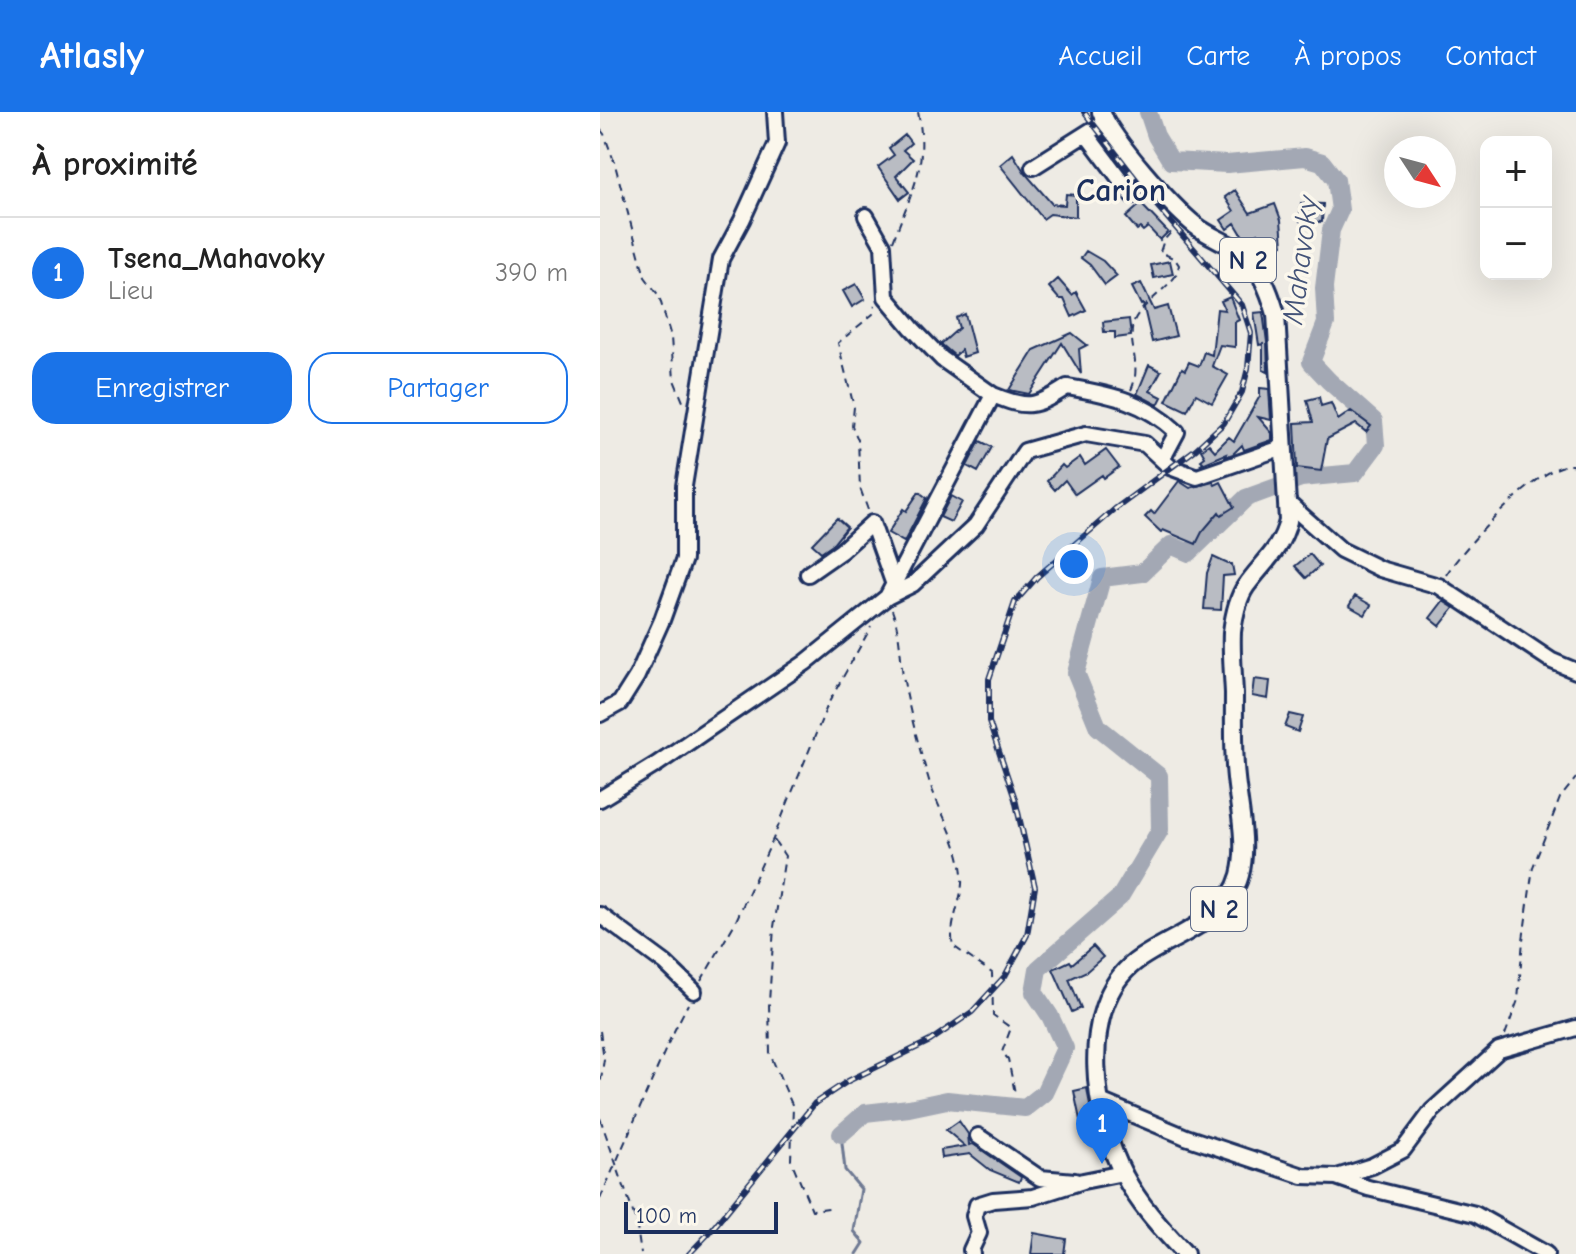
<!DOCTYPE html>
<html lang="fr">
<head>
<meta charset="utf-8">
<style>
  :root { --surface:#fff; --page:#f6f6f6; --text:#222; --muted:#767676; --line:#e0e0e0; --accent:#1a73e8 }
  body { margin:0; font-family:"Comic Neue",sans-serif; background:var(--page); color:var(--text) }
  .controls { position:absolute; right:24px; top:24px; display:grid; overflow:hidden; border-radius:16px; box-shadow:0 8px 32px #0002 }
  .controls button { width:72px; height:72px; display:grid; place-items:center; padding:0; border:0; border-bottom:2px solid var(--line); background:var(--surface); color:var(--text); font:40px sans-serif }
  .compass { position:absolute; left:784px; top:24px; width:72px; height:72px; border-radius:50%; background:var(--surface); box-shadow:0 8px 32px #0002; rotate:126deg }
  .scale { position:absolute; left:24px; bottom:20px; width:154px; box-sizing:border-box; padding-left:8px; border:4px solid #1b2f5e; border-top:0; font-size:22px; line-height:28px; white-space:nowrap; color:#1b2f5e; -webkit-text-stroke:6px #fbf7ec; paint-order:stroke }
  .you { position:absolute; left:474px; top:452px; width:28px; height:28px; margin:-20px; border:6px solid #fff; border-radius:50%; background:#1a73e8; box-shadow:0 0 0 12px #1a73e833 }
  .badge { display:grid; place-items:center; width:52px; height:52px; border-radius:50%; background:var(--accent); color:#fff; font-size:26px; font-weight:700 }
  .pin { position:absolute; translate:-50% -66px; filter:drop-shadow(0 2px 4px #0008) }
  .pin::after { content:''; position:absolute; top:42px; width:28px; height:24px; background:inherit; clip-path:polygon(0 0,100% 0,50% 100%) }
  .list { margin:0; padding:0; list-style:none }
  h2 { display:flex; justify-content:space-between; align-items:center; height:104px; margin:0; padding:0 32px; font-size:34px }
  h2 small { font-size:26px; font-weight:400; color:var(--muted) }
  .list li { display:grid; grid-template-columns:52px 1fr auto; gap:24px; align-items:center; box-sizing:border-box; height:112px; padding:0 32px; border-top:2px solid var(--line) }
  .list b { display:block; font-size:30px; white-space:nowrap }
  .list p { margin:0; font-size:26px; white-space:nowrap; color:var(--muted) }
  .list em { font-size:26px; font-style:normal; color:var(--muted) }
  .actions { display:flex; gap:16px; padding:24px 32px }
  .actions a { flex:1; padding:18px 0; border:2px solid var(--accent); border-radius:24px; text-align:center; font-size:28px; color:var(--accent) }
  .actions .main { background:var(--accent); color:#fff }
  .map { position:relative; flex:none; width:976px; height:1142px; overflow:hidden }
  header { display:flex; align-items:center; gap:48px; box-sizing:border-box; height:112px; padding:0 40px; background:var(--accent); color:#fff }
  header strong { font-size:38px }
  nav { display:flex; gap:44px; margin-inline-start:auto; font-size:28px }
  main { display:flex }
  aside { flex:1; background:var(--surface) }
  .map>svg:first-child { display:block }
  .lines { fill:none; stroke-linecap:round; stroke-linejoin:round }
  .stream { stroke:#6d7892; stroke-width:3 }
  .river { stroke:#a3a8b4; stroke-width:18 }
  .building { fill:#b9bcc3; stroke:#1b2f5e; stroke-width:2 }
  .minor-casing { stroke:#1b2f5e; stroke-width:20 }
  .major-casing { stroke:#1b2f5e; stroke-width:22 }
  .path { stroke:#1b2f5e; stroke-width:2; stroke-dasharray:8 6; stroke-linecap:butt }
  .minor { stroke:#fbf7ec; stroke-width:14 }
  .major { stroke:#fbf7ec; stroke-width:16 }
  .rail-casing { stroke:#1b2f5e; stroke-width:6 }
  .rail { stroke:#fbf7ec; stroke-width:3; stroke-dasharray:9; stroke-linecap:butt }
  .labels { text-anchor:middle; stroke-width:7; stroke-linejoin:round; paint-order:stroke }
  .shield { fill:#fbf7ec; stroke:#5e6b89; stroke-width:2 }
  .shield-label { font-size:26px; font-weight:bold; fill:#1b2f5e }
  .water-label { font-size:30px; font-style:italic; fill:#445378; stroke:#fbf7ec }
  .quarter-label { font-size:32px; font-weight:bold; fill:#1b2f5e; stroke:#fbf7ec }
</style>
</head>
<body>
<header>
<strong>Atlasly</strong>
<nav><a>Accueil</a><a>Carte</a><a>À propos</a><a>Contact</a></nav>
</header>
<main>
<aside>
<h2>À proximité<small></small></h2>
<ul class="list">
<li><span class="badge">1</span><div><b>Tsena_Mahavoky</b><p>Lieu</p></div><em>390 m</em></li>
</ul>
<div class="actions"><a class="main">Enregistrer</a><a>Partager</a></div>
</aside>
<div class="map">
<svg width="976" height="1142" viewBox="0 0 976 1142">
  <rect width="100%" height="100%" fill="#eeebe4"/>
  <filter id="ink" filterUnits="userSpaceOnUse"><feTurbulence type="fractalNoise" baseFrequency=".0125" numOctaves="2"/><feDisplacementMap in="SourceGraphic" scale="16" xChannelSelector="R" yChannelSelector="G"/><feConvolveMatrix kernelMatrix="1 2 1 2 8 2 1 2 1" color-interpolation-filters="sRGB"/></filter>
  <g filter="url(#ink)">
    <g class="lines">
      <path class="stream" d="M241 1022 245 1058 261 1077 254 1119 264 1131 257 1142"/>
      <path class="river" d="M241 1022 265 1001 309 996 347 988 425 996 444 981 465 936 450 904 434 880 438 857 520 785 560 718 559 664 498 615 476 561 502 466 542 461 571 433 589 441 646 386 701 366 755 361 776 333 774 309 729 269 711 250 726 211 724 176 731 118 740 98 736 68 722 50 705 45 627 52 571 49 556 24 548 0"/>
    </g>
    <path class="building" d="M305 23 311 31 303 38 313 47 296 64 309 80 300 87 278 55 294 43 289 36Z
      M413 42 425 61 452 92 465 93 466 82 476 83V105L450 102 443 107 400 53Z
      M635 78 650 101 675 92 681 108 683 133 674 134 677 139 669 143 658 121 646 129 635 111 627 117 621 108 634 99 625 85Z
      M701 91 723 92 722 110 700 109Z
      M541 92 568 120 560 128 548 115 543 119 540 116 537 118 526 105Z
      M486 139 503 149 517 164 505 173 490 153 481 146Z
      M570 149 573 162 554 166 551 153Z
      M458 167 472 183 476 180 486 198 472 205 464 187H459L449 175Z
      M541 171 554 198 568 194 576 224 552 230 543 192 541 193 532 175Z
      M256 172 265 187 252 195 243 179Z
      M630 185 639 208 635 210V235L620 233 612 254 628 263 612 291 596 282 587 299 566 289 582 256 585 258 589 250 599 254 604 240 612 243 617 197 625 198 621 189Z
      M663 200 667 230 668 260 663 258V232L659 233 654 201Z
      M365 202 375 241 363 245 361 238 355 244 341 232 359 216 356 206Z
      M529 207 531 224 515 226V220H504L503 210Z
      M472 221 487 233 479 237 481 262 462 231 429 282 409 278 434 238Z
      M549 253 561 259 550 279 562 285 558 293 537 282Z
      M660 276 669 277 671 308 658 305 672 321V328L644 338 642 333 633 342 625 345 626 342 600 353 603 350 601 348 605 345 601 338 609 332 615 339 629 325 634 329 660 284Z
      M719 285 721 294 731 291 738 308 751 299 771 314 766 320 756 312 727 327 721 359 697 356 695 311 713 310 707 288Z
      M380 329 392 335 378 360 367 354Z
      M506 338 519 355 504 366 502 363 475 382 465 368 455 378 447 369 462 353 465 356 480 345 485 353Z
      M579 369 590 376 613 370 615 373 621 370 634 395 621 403 619 400 602 420 596 432 563 418 561 420 545 405 551 399 554 402Z
      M319 380 327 386 304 430 288 421 303 397 306 399Z
      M351 384 362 390 351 410 340 405Z
      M237 406 247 415 234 431 221 440 212 432Z
      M710 442 720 454 706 466 695 454Z
      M613 445 628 452H632L634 463 623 464 621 498 604 497 607 461Z
      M755 484 771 493 765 503 749 494Z
      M843 489 854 496 840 514 830 506Z
      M654 567 670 569 668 587 652 584Z
      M690 602 703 605 698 620 685 615Z
      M493 834 503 845 487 859 469 867 481 896 472 900 453 857 470 849 472 852Z
      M487 976 492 1005 480 1008 474 979Z
      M359 1009 368 1022 369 1033 373 1032 421 1065 419 1070 390 1058 370 1042 342 1046 341 1038 365 1034 346 1018Z
      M434 1121 466 1127 464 1142H431Z"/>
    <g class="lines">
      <defs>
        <path id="minor" d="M486 22 532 83
          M433 55 506 9
          M266 104 283 134 286 185 312 216 342 247 393 283
          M689 392 741 438 780 457 839 474 952 549 976 559
          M208 462 241 439 272 411 294 473
          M287 485 393 283C427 297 435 296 467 275 511 283 543 288 577 320L562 348
          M0 602 20 591 37 564 62 508 84 447V374L121 147 142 108 177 31 175 0
          M0 687 57 652 205 551 287 485 313 472 376 413 425 339 486 322 545 332 570 355 597 365 684 335
          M0 803 65 851 94 879
          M500 989 586 1025 703 1064 736 1065 768 1076 875 1102 946 1142
          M378 1024 440 1066 475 1069
          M737 1065 772 1054 803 1038 832 999 899 938 976 916
          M372 1142 371 1138 379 1121 374 1104 377 1093 393 1088 433 1085 483 1069 523 1061"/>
        <path id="major" d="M501 0C514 30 570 93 596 114 609 124 626 130 639 139 660 154 669 178 676 202L688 409C681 438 663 450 646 474 637 487 634 504 632 520 631 540 633 561 634 581 634 609 633 638 636 666 639 696 648 732 640 763 627 811 571 823 535 850 476 895 494 1009 525 1065 540 1094 563 1118 585 1142"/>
      </defs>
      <use href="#minor" class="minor-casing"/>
      <use href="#major" class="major-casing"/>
      <path class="path" d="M0 17 4 22 14 49 45 165 59 184 71 225 74 268 84 292
        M293 129C311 80 329 55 318 0
        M531 278C543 253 526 231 534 209 540 194 567 177 577 162L579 153 575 147 560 140 564 128 575 116
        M268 398 260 376 258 328 252 314 254 295 238 231 273 202 275 193
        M846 463C861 438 947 342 976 354
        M292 498C300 519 300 541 303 564 309 597 318 632 328 665 337 697 360 729 362 763 364 788 348 809 353 834L392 861 393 903 411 916 402 940 408 947 415 981
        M174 728 185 744 174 815 169 890 170 942 193 995 191 1048 212 1098 229 1096
        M101 869 135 811 173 727 228 592 271 515
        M0 919 4 947 0 974
        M905 923 918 888 923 828 933 755 960 686 976 666
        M0 1006 36 1109 41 1142
        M0 1087 71 925 88 892"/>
      <use href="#minor" class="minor"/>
      <use href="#major" class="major"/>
      <defs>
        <path id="rail" d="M89 1142 109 1121 215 991 248 969 330 929 372 900 405 864 427 823 435 775 415 687 389 610V567L415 490 437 465 515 397 596 337 624 311 642 280 648 256 651 221 642 193 553 89 484 0"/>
      </defs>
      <use href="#rail" class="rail-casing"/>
      <use href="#rail" class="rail"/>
    </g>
  </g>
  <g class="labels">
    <g class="shield">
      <rect x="620" y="126" width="56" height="44" rx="6"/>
      <rect x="591" y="775" width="56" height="44" rx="6"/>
    </g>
    <g class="shield-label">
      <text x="648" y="157">N 2</text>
      <text x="619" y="806">N 2</text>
    </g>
    <g class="water-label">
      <text transform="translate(700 148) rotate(-83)" y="10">Mahavoky</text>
    </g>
    <g class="quarter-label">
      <text x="521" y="89">Carion</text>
    </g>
  </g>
</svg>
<div class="controls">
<button>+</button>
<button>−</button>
</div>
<svg class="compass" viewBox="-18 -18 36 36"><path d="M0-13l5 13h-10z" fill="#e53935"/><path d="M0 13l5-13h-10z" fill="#767676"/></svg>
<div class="scale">100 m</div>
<div class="you"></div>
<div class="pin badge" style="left:502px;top:1052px">1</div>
</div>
</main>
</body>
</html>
